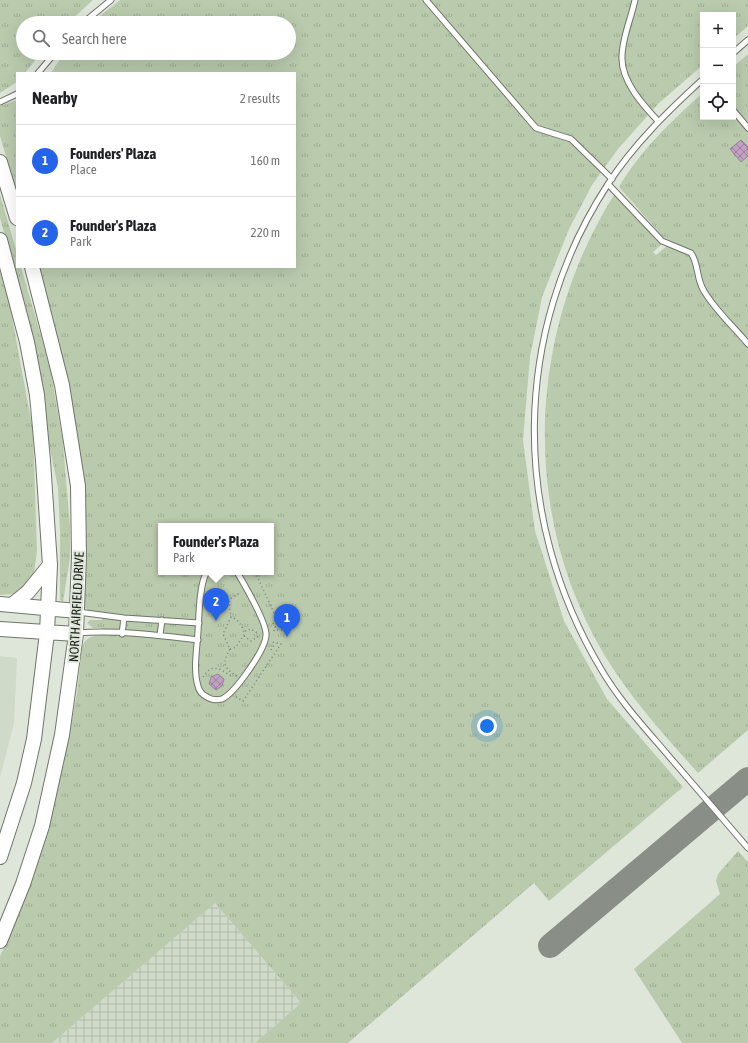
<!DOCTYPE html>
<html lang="en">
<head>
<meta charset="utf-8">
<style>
  :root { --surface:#fff; --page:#f6f6f6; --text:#202124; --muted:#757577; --line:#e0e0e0; --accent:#2563eb }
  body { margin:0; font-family:"Asap Condensed",sans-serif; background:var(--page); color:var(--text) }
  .controls { position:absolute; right:12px; top:12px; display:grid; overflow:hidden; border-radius:0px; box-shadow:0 4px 16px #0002 }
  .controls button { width:36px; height:36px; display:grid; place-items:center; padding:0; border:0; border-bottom:1px solid var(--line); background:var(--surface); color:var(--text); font:20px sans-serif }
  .you { position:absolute; left:487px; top:726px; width:14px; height:14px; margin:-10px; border:3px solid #fff; border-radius:50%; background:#1a73e8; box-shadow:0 0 0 6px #1a73e833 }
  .badge { display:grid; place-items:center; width:26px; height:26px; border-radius:50%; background:var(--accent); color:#fff; font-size:13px; font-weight:700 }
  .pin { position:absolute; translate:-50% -33px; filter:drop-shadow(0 1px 2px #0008) }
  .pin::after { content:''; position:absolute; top:21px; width:14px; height:12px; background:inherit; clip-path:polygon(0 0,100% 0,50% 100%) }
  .popup { position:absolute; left:158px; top:523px; width:116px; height:52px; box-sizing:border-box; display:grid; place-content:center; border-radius:0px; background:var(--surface); filter:drop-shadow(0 1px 3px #0005); font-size:13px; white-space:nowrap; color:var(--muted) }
  .popup b { font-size:15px; color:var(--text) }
  .popup::after { content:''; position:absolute; left:50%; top:100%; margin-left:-8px; border:8px solid transparent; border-top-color:var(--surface) }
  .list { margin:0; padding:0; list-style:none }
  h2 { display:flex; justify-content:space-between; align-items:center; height:52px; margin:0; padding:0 16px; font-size:17px }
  h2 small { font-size:13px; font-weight:400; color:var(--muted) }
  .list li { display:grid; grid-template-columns:26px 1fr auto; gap:12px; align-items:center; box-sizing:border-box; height:72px; padding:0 16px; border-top:1px solid var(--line) }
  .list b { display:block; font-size:15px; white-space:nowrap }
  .list p { margin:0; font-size:13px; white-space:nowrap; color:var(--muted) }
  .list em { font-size:13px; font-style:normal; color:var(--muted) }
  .icon { flex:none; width:22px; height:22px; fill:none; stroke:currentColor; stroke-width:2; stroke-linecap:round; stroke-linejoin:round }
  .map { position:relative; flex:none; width:748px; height:1043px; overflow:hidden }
  .search { position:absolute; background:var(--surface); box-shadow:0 4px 16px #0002; left:16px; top:16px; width:280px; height:44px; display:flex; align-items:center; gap:10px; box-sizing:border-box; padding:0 14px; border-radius:22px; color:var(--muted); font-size:15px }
  .panel { position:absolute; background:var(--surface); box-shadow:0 4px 16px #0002; left:16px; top:72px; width:280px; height:196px; border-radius:0px }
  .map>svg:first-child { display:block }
  .built { fill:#cfdac8 }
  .industrial { fill:url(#industrial-grid) }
  .grass { fill:url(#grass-tufts); fill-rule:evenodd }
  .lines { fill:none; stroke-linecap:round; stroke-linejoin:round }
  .taxiway { stroke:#898f86; stroke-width:24 }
  .building { fill:url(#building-cross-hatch); stroke:#938994 }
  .lane-casing { stroke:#6f766a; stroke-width:7 }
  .secondary-casing { stroke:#6f766a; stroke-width:16 }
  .path { stroke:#80857c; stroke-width:1.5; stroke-dasharray:1 3; stroke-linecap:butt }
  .lane { stroke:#fff; stroke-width:5 }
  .secondary { stroke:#fff; stroke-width:14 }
  .labels { text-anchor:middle; stroke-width:4; stroke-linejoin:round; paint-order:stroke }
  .street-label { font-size:13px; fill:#21241f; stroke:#dee6d9 }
</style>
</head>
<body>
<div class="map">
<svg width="748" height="1043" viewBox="0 0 748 1043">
  <defs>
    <pattern id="industrial-grid" width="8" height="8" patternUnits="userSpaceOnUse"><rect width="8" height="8" fill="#cfdac8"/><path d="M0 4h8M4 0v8" fill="none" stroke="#b1bbab"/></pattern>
    <pattern id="grass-tufts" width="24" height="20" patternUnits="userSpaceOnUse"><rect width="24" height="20" fill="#b9caad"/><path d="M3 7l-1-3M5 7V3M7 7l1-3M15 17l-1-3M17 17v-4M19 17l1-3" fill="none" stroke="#9fad94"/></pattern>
    <pattern id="building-cross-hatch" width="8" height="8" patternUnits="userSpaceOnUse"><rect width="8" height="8" fill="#c1a0c3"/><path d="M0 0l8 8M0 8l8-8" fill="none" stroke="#9c829e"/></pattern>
  </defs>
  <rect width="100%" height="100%" fill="#dee6d9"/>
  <path class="built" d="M0 656 17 658 14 723 0 778Z"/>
  <path class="industrial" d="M215 903 301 1003 255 1043H52Z"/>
  <path class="grass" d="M0 0H93L68 23H23V53H41L25 73H17V82L0 93Z
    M120 0H748V26L733 39V15H703V65L659 103 618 149 592 185 569 229 542 297 530 357 523 440 535 531 564 621 607 699 683 787 549 901 534 883 348 1043H255L301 1003 215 903 52 1043H0V956L20 911 63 767 77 693 82 647C85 638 92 636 101 635V628H93L87 623 90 620H102V613L89 611 83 606C83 568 86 528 83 490 76 413 59 341 38 267H295V73H51L64 53H289V23H91ZM161 526H271V572H161Z
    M748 54V340L708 293 702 282 697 259 693 252 663 237 619 187C640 151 672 120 703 93V117H733V67Z
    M17 100V194L0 136V106Z
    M0 195 17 253V267H21L50 367 63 443 70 527V558L63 602 60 600V531L58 488 13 264 0 218Z
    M614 195 660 242 661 245 653 252 656 255 667 246 690 254C695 266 696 279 701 291L748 347V730L698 773C665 736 631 699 605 656 520 515 527 333 614 195Z
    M0 271 9 301 33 431 37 551 34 573 31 581 13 594 0 595Z
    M738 851 748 862V1043H682L634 969 720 894 716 881 718 874Z"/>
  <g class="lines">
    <path class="taxiway" d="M550 946 748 779"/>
  </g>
  <path class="building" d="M741 140 748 147V156L741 162 730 149Z
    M218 674 224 679 222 686 216 690 209 684 211 677Z"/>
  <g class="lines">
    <defs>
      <path id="lane" d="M426 0 536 128 571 139 612 179
        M635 0C631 19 622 38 622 57 621 81 643 105 658 121
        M83 23 111 0
        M733 53 748 40
        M38 73 55 53
        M703 79C668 111 634 144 608 184 511 333 511 518 601 669 619 700 644 727 667 754 694 785 721 817 748 848
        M0 102 17 94
        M733 110 748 128
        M608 184 662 241 691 253C699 264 696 279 704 291 715 310 734 327 748 344
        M207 572C199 583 199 617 198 632 197 648 193 670 198 686 199 691 203 695 207 697 211 700 217 700 222 699 235 693 266 649 266 635 267 623 244 584 237 572
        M78 612 124 618 199 623
        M77 633C117 630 158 635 198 640
        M122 634 124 618
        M160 635 162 620"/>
      <path id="secondary" d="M0 162 17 218
        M0 240 27 342 37 395 43 461 50 565 47 633 34 739 24 783 0 857
        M0 604 77 611
        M12 605 28 592 50 565
        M0 629 76 634
        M0 941 23 884 42 826 62 735 76 634 79 557 78 486 62 385 32 267"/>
    </defs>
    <use href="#lane" class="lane-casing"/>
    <use href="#secondary" class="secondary-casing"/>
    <path class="path" d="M255 572 282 630H274L273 634
      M273 623 277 630
      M245 631 251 629 259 634
      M244 636 251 641 259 636
      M230 649 236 647 244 635C244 627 238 619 231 617
      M271 650 275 643
      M237 676C223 668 222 663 230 649L223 634 231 617C230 602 224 601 240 593
      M203 677C213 661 222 671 233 677
      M236 697 243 701 281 644 272 642"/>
    <use href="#lane" class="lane"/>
    <use href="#secondary" class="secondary"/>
  </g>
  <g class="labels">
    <g class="street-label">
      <text transform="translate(76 607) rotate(-87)" y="5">NORTH AIRFIELD DRIVE</text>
    </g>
  </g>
</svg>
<div class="controls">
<button>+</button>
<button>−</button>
<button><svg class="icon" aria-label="locate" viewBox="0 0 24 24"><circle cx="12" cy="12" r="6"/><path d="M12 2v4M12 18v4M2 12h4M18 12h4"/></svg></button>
</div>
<div class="you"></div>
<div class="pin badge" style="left:287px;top:637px">1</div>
<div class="pin badge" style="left:216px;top:621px">2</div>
<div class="popup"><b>Founder's Plaza</b>Park</div>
<div class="search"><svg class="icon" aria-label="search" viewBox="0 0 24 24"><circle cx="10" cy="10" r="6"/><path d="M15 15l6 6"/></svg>Search here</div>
<section class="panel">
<h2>Nearby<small>2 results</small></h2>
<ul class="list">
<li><span class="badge">1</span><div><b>Founders' Plaza</b><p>Place</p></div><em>160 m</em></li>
<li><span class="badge">2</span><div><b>Founder's Plaza</b><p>Park</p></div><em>220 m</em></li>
</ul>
</section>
</div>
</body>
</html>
